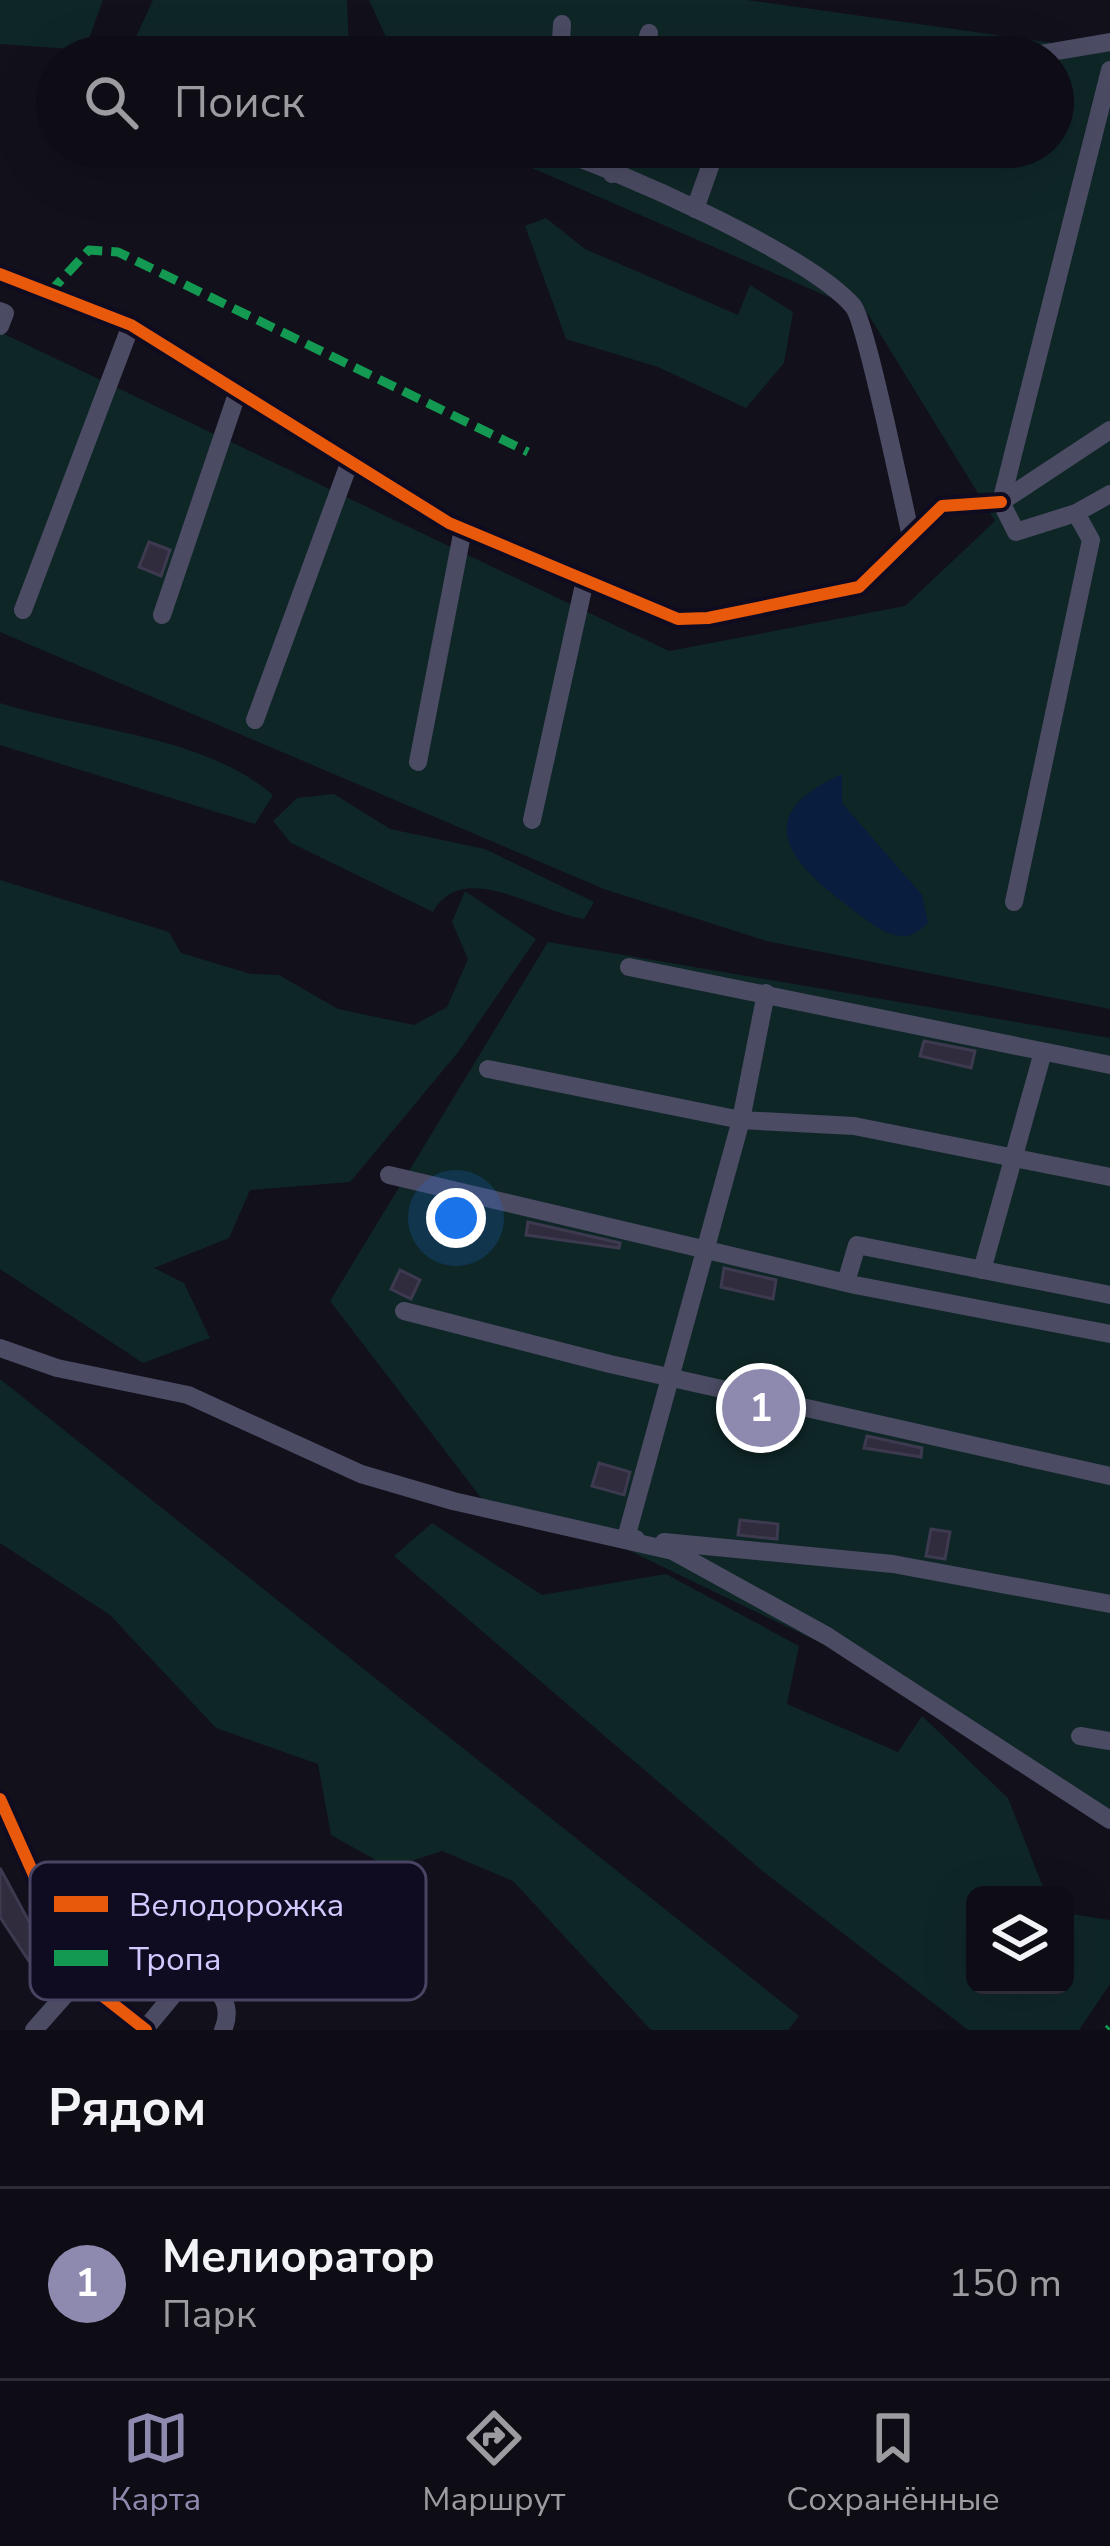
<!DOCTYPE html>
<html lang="ru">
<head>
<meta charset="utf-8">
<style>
  :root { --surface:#0e0c14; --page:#1c1a22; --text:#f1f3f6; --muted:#9b9ba0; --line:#2e2c34; --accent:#8e89af }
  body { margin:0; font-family:"Nunito Sans",sans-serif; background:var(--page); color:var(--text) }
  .controls { position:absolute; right:36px; bottom:36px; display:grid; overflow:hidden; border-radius:18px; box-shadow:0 12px 48px #0002 }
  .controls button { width:108px; height:108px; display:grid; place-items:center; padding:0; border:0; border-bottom:3px solid var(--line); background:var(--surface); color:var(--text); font:60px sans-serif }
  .you { position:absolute; left:456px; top:1218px; width:42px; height:42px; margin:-30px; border:9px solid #fff; border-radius:50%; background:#1a73e8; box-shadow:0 0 0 18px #1a73e833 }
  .badge { display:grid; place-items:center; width:78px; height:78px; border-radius:50%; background:var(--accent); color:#fff; font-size:39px; font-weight:700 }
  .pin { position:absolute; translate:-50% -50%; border:6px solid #fff; box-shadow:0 3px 12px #0006 }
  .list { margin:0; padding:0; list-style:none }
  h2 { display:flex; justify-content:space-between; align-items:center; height:156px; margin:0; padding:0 48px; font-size:51px }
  h2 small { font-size:39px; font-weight:400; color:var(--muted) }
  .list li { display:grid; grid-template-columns:78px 1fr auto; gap:36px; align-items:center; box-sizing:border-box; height:192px; padding:0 48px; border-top:3px solid var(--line) }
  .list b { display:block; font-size:45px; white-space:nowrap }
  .list p { margin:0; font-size:39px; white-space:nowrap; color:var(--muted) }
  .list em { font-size:39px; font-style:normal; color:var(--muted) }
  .icon { flex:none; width:66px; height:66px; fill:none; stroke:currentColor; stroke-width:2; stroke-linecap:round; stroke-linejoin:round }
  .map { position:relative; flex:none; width:1110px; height:2030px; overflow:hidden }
  .search { position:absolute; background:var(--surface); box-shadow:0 12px 48px #0002; left:36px; right:36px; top:36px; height:132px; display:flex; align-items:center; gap:30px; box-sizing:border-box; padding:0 42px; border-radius:66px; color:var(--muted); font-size:45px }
  .sheet { height:348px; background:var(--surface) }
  nav { display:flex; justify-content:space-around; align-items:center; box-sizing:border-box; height:168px; border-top:3px solid var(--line); background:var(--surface); font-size:33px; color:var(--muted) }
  nav a { display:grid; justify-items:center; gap:6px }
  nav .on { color:var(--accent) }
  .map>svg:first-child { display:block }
  .green { fill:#0f2627 }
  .water { fill:#091d3e }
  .building { fill:#302c3e; stroke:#3d3a50; stroke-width:3 }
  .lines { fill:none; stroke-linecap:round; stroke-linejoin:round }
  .minor { stroke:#4b4b64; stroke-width:18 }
  .quiet { stroke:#139951; stroke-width:9; stroke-dasharray:18 9; stroke-linecap:butt }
  .cycleway-casing { stroke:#0f0b20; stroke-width:20 }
  .cycleway { stroke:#e8590c; stroke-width:12 }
  .key { fill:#0f0b20; stroke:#494463; stroke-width:3 }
  .key-label { font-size:33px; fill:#d0caff }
</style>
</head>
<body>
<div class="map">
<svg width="1110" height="2030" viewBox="0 0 1110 2030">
  <rect width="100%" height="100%" fill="#12101b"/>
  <path class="green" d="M0 0H103L85 50 0 44Z
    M153 0H347L349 50C300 52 253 19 215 57H127Z
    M369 0H747L1110 51V1009L766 941 604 889 0 632V332L669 651 905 606 995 521 868 314 484 147H1053V57H395Z
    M546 218 585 249 738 315 750 285 793 312 784 363 746 408 658 367 566 339 525 226Z
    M0 703C87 731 201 734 273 795L255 824 0 745Z
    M334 794 390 829 485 849 594 902 584 919C533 910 462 859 433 912L291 843 273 821 297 798Z
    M0 880 169 932 181 953 251 974 279 975 338 1009 414 1025 447 1007 468 959 452 922 465 891 536 939 459 1051 350 1182 250 1190 229 1238 154 1268 184 1283 210 1338 143 1363 0 1269Z
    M548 942 1110 1038V1821L831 1648 626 1549 495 1516 330 1301Z
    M0 1379 799 2016 788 2030H651L513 1881 442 1851 390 1868 331 1835 318 1764 216 1728 110 1615 0 1543Z
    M432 1523 542 1595 666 1574 799 1646 787 1704 898 1752 922 1716 1008 1798 1046 1895H975V1985H1065V1913L1110 1920V1984L1079 2030H968L765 1873 394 1556Z"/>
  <path class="water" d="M842 774V803L922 895 928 923C921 929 915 935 905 936 885 937 864 918 848 906 786 860 751 815 842 774Z"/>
  <path class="building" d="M149 542 170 550 161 576 139 567Z
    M924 1041 975 1051 971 1068 920 1056Z
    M528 1222 620 1243 619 1248 526 1235Z
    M724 1268 776 1280 773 1299 721 1287Z
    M400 1270 420 1280 411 1299 391 1289Z
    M867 1436 922 1448 921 1457 864 1448Z
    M599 1463 630 1472 624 1495 592 1486Z
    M740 1520 778 1524 777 1539 738 1535Z
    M931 1529 950 1532 945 1559 926 1556Z
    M0 1868 60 1979 46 1987 0 1917Z"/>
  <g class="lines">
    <path class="minor" d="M560 57 562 24
      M642 57 649 33
      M1022 57 1110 42
      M1110 70 1001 502 1016 532 1076 513 1110 494
      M546 147C615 168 808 254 853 306 866 321 903 503 911 536
      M612 174 619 147
      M695 209 717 147
      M0 274 131 325 449 523 678 619 708 618 859 587 942 506 1001 502 1110 430
      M0 311 5 313 0 326
      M23 610 131 325
      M162 615 238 391
      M255 720 350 461
      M418 762 463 529
      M532 820 585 580
      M1014 902 1091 540 1076 513
      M629 967 1110 1065
      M488 1069 741 1120 854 1126 1110 1177
      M389 1175 855 1285 1110 1334
      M982 1270 1043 1052
      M846 1282 857 1245 1110 1295
      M404 1311 610 1364 1110 1476
      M0 1348 57 1368 188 1395 361 1474 453 1501 673 1551 827 1636 1110 1820
      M636 1539 626 1538 741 1120 766 993
      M664 1542 893 1564 1110 1604
      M1080 1736 1110 1741
      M0 1799 80 1978 146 2030
      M145 2029 174 1994 200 1980C222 1989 233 2007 223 2030
      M34 2030 80 1978"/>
    <path class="quiet" d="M49 293 89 250 118 252 528 452
      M1108 2030 1110 2028"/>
    <defs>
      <path id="cycleway" d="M0 274 131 325 449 523 678 619 708 618 859 587 942 506 1001 502
        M0 1799 80 1978 146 2030"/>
    </defs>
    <use href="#cycleway" class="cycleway-casing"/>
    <use href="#cycleway" class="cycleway"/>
  </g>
  <rect x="30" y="1862" width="396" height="138" rx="18" class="key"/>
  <rect x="54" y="1896" width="54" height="16" fill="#e8590c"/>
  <rect x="54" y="1950" width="54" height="16" fill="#139951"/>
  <g class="key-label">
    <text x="129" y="1916">Велодорожка</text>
    <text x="129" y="1970">Тропа</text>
  </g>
</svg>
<div class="controls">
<button><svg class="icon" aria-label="layers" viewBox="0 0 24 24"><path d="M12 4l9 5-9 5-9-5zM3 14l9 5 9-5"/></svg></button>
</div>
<div class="you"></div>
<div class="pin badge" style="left:761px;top:1408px">1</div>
<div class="search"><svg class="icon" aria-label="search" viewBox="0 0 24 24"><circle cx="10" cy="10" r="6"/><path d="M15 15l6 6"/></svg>Поиск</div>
</div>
<section class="sheet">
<h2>Рядом<small></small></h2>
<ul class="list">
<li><span class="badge">1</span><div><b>Мелиоратор</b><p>Парк</p></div><em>150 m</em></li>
</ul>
</section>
<nav>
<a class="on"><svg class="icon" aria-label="map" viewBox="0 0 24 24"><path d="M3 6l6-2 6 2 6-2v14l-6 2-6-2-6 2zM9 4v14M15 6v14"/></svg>Карта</a>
<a><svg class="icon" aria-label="directions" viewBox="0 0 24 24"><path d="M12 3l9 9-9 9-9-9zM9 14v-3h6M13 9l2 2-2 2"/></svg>Маршрут</a>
<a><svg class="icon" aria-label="saved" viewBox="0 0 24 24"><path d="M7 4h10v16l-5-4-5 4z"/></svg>Сохранённые</a>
</nav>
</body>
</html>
